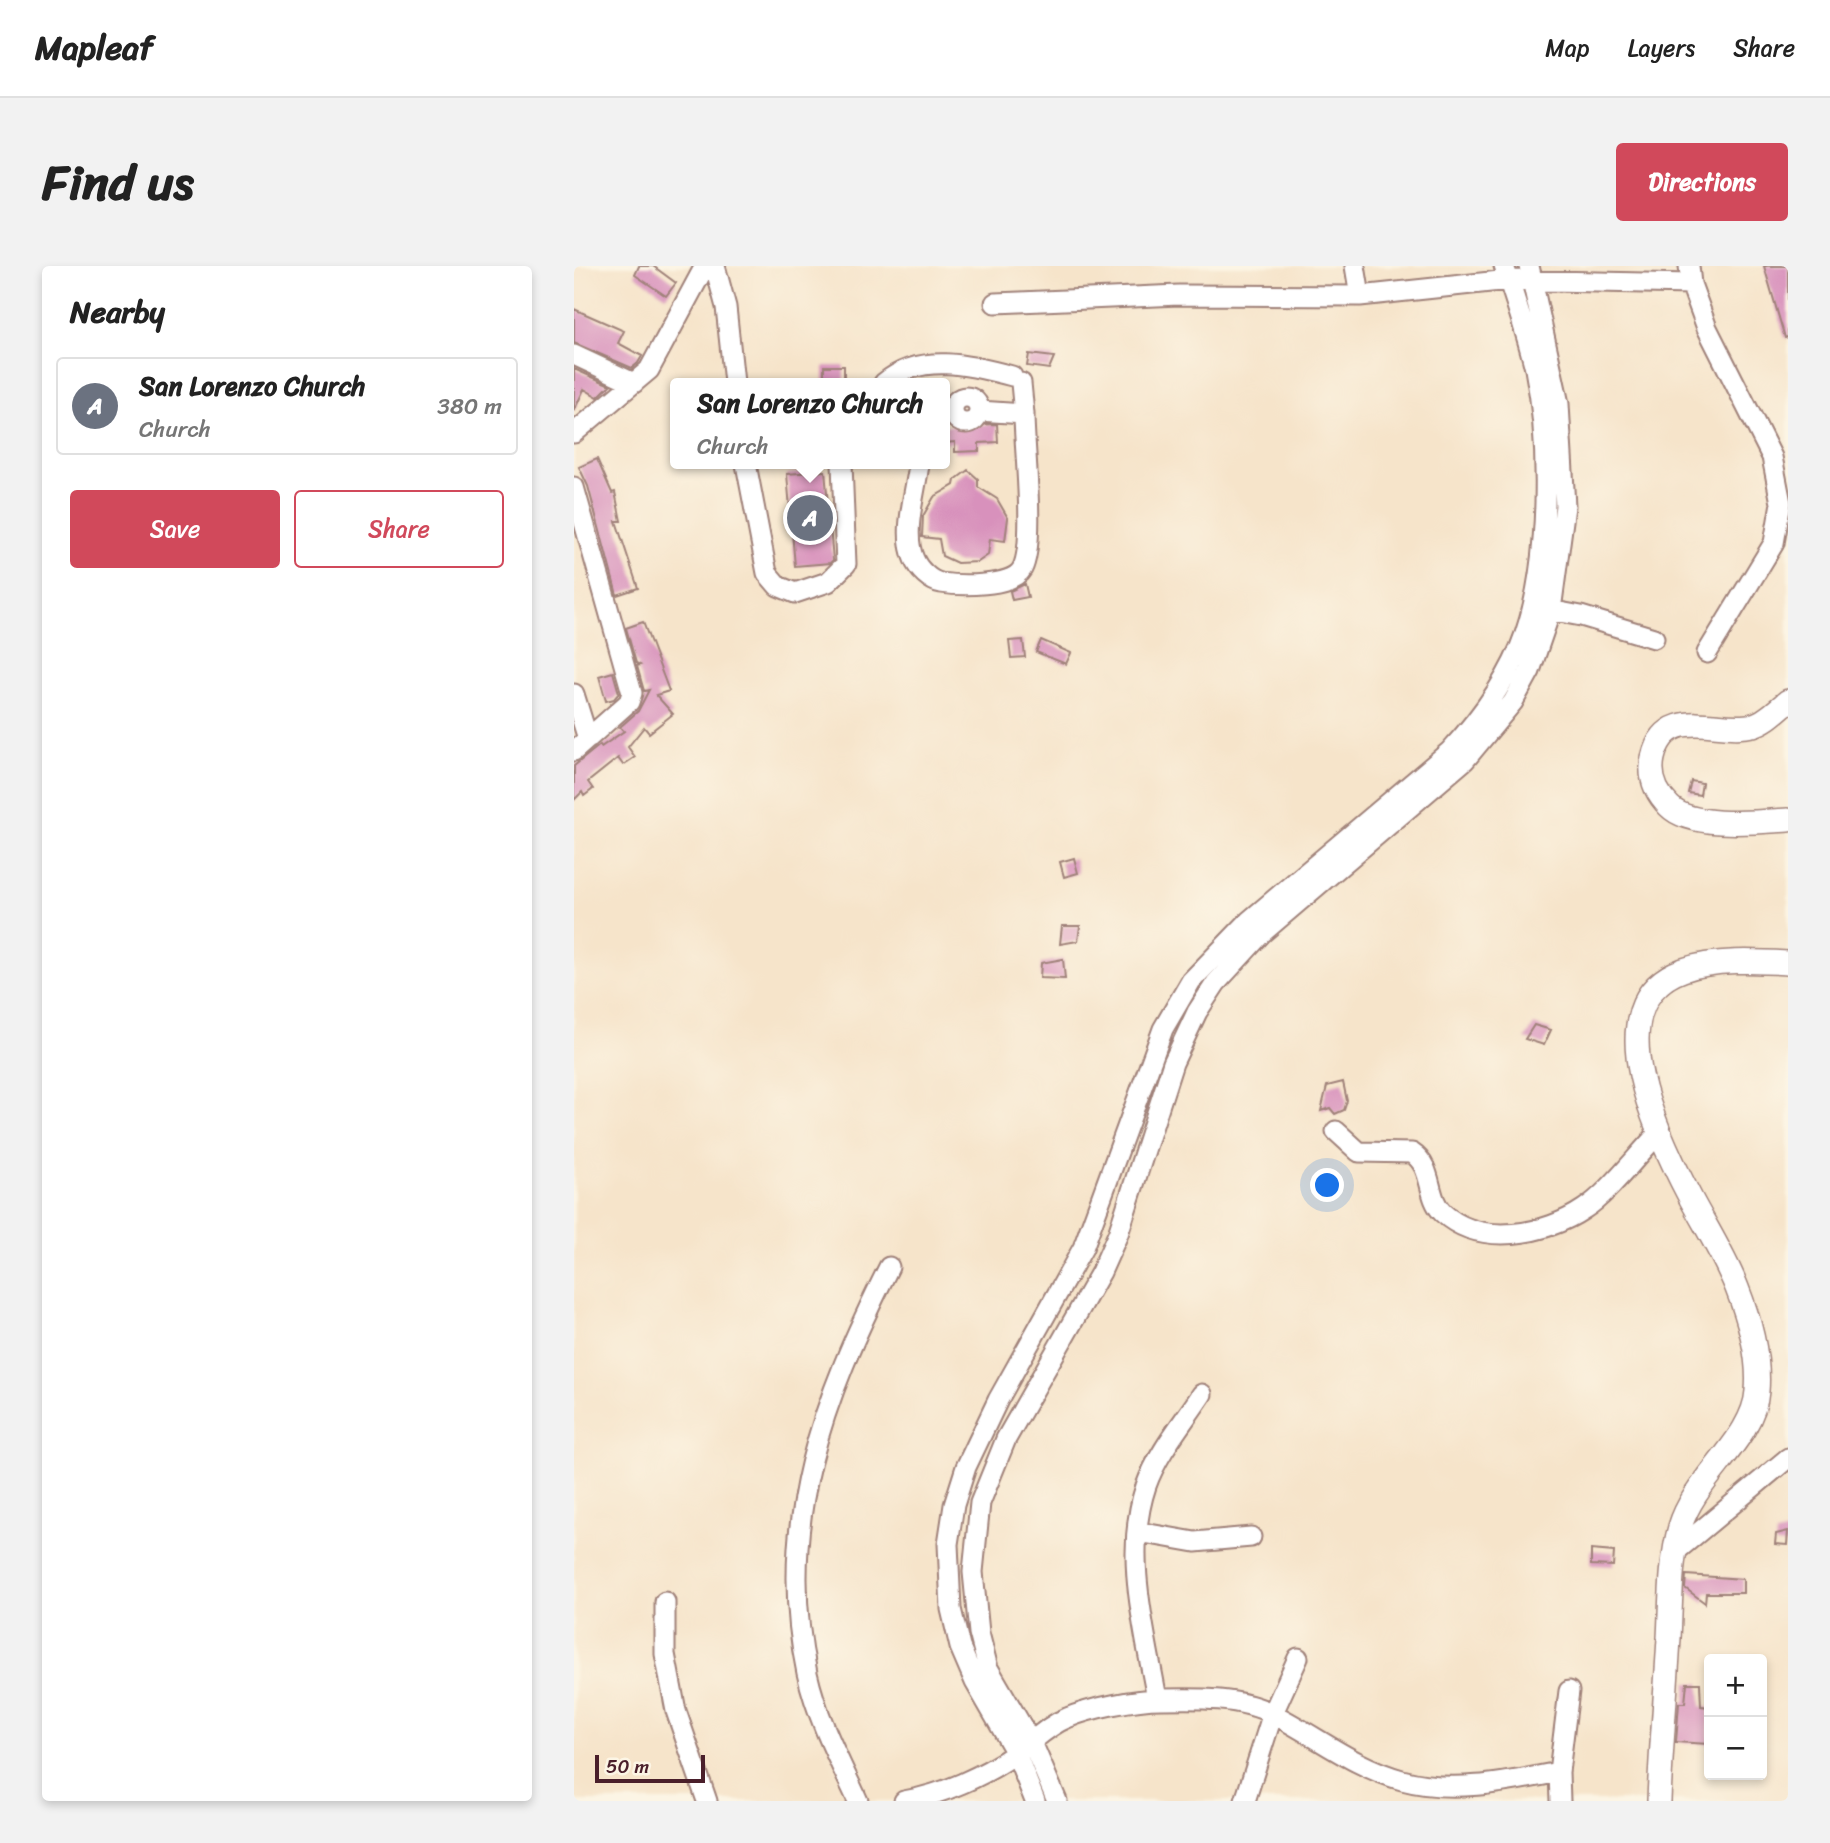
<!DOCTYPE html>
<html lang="en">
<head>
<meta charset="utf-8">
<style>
  :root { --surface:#fff; --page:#f2f2f2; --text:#222; --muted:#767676; --line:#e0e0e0; --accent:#d1495b }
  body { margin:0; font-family:Sriracha,sans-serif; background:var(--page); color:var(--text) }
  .controls { position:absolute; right:21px; bottom:21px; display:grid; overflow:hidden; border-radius:7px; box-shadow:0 4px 10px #0003 }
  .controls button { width:63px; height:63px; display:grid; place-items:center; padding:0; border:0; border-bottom:2px solid var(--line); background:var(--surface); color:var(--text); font:35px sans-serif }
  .scale { position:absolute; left:21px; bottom:18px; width:110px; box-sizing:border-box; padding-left:7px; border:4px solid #4a1f2b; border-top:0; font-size:19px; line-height:24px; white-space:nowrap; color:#4a1f2b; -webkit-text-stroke:5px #fcf5e5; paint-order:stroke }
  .you { position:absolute; left:754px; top:920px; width:24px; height:24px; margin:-18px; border:5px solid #fff; border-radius:50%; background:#1a73e8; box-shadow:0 0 0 10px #1a73e833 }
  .badge { display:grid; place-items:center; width:46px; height:46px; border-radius:50%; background:var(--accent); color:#fff; font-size:23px; font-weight:700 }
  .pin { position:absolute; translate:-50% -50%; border:4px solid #fff; box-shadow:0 2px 7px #0006 }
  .popup { position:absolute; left:96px; top:112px; width:280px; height:91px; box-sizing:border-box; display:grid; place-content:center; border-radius:7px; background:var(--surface); filter:drop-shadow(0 2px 5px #0005); font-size:23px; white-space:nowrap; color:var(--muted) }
  .popup b { font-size:26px; color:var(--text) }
  .popup::after { content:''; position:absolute; left:50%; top:100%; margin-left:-14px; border:14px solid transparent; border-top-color:var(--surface) }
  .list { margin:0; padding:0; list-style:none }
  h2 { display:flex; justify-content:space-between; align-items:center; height:91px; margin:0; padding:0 28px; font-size:30px }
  h2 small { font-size:23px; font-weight:400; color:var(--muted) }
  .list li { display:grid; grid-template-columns:46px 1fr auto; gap:21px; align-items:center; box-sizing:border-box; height:98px; margin:0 14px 14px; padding:0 14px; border:2px solid var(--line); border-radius:7px }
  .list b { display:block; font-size:26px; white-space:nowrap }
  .list p { margin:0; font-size:23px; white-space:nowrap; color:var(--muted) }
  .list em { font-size:23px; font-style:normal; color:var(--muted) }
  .actions { display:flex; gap:14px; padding:21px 28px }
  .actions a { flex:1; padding:16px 0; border:2px solid var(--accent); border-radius:7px; text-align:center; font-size:24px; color:var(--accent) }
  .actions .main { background:var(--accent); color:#fff }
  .map { position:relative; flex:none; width:1214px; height:1535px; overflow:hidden; border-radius:7px }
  header { display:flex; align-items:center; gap:42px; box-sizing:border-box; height:98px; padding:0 35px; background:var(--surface); border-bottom:2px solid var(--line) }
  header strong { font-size:33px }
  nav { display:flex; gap:38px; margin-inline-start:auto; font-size:24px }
  .intro { display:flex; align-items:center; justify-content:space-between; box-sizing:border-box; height:168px; padding:0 42px }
  h1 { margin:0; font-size:49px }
  .button { padding:18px 32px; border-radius:7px; background:var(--accent); color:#fff; font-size:24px; font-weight:700 }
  main { display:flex; gap:42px; padding:0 42px }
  aside { flex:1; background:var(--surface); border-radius:7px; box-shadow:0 4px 10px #0003 }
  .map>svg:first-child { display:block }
  .building { fill:#d891bc }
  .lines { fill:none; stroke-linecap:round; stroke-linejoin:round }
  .minor-casing { stroke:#a0827a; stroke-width:23 }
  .major-casing { stroke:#a0827a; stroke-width:26 }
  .minor { stroke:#fff; stroke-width:19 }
  .major { stroke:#fff; stroke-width:23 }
</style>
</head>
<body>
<header>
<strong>Mapleaf</strong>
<nav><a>Map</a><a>Layers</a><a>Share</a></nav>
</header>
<div class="intro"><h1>Find us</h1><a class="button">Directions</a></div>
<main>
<aside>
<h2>Nearby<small></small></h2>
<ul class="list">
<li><span class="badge" style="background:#6b7280">A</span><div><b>San Lorenzo Church</b><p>Church</p></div><em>380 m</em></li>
</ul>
<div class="actions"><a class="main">Save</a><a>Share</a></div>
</aside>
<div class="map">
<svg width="1214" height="1535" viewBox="0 0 1214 1535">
  <rect width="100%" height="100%" fill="#fcf5e5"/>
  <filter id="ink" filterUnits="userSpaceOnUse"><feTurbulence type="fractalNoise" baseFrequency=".0143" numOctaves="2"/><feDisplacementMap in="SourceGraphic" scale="14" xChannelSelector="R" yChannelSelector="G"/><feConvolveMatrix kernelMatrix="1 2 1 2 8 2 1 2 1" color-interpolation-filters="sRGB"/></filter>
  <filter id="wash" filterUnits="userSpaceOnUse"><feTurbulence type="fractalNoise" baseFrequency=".00686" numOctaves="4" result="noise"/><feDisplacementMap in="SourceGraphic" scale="28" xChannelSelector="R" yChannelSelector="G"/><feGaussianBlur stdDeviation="1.57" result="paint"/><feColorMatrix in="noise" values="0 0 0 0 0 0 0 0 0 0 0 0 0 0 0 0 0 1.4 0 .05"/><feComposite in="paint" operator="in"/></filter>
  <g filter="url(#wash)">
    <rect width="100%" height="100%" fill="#f6e4ca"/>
    <g id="blocks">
      <path class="building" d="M65 0H79L102 17 92 30 61 9Z
        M1190 0H1214V71L1211 72Z
        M0 43 50 65 44 77 68 90 64 97 58 102 0 77Z
        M455 88 480 91 475 103 453 100Z
        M250 100H270V117H250Z
        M0 103 36 119 24 131 10 123 0 145Z
        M423 158 424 176 405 177V185L381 186V176L371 177V160Z
        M23 193 38 227 41 226 47 255H42L64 322 43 329 14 220 5 201Z
        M394 204 404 213V221L423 233 434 252 431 275 416 273 414 289 404 296 383 297 368 290 365 273 348 271 349 250 360 231 380 219 381 214Z
        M251 205 259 294 256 297 221 300 213 208Z
        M451 318 454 331 438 334 436 325Z
        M69 356 95 425 82 429 99 448 75 467 70 461 54 481 61 491 49 499 44 492 14 516 19 523 10 530 8 526 0 534V500L26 479 27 481 50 465 46 461 64 445 75 424 70 425 63 400 66 399 62 397 52 362Z
        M449 374 451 391 437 392 435 375Z
        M467 374 497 387 492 398 462 386Z
        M39 406 45 427 40 433 32 435 25 410Z
        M1117 515 1128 517 1126 529 1114 527Z
        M500 592 504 607 490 611 486 596Z
        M488 660H506L504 675 486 678Z
        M489 693 491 713 466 712 467 697Z
        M960 759 977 764 970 779 951 773Z
        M769 816 773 835 770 844 761 848 756 842 747 845 753 820Z
        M1214 1265 1213 1279 1201 1278 1202 1268Z
        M1017 1284 1040 1286 1039 1300 1017 1299Z
        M1112 1309 1169 1313V1327H1132L1131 1337 1111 1322Z
        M1113 1417H1126L1127 1440 1135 1441V1478L1102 1476 1105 1437H1111Z"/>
    </g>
  </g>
  <g filter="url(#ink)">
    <use href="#blocks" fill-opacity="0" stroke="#a0827a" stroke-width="2"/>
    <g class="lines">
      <defs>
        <path id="minor" d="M141 0 152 41 160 117
          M781 0 786 30
          M1115 0 1117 18 1133 62 1198 191 1207 237 1200 277 1133 387
          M421 37 605 29 786 30 935 14 1117 18
          M0 89 60 117
          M310 117C346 86 397 99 438 110
          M447 117 450 148
          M379 144a13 13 0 1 1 26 0a13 13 0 1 1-26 0Z
          M0 167 75 104 131 0
          M172 198 193 307 204 320 221 327 254 316 272 298 268 198
          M345 198C342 225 328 267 340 293 344 303 356 315 367 317 386 320 438 321 448 303 462 277 450 182 450 148L405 145
          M0 221 58 427 55 436 0 485
          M965 342 1007 350 1080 372
          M0 428 14 473
          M762 865 785 886 838 887C860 901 852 931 869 947 906 981 972 969 1010 943 1034 928 1064 888 1085 867
          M564 1266 621 1276 677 1271
          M1101 1286 1214 1192
          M91 1336V1388L102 1445 133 1535
          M583 1433C571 1365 549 1288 572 1220 584 1186 609 1157 628 1128
          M284 1535C265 1494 243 1452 233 1407 201 1258 249 1132 315 1001
          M330 1535C367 1529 410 1510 441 1488 459 1476 473 1460 493 1452 516 1442 562 1433 587 1433 623 1432 668 1431 701 1449 744 1471 780 1501 828 1514 879 1528 934 1516 985 1506
          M461 1535 442 1487 401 1416 386 1381 377 1343 374 1278 380 1239 392 1201 424 1134 509 982 589 763 617 715 675 655 876 485C907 451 936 412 951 368 976 295 976 178 961 103 953 68 941 33 930 0
          M483 1535 460 1481 414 1402 405 1367 399 1306 406 1237 432 1173 527 1006 544 968 599 797 623 746 642 717 688 667 891 494 939 436 956 405 977 344 991 240 985 138 955 0
          M671 1535 699 1447 724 1392
          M986 1535 985 1506 995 1425"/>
        <path id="major" d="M1214 435C1204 443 1192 456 1179 459 1145 468 1092 436 1079 492 1075 511 1082 527 1095 540 1117 563 1184 556 1214 554
          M1085 1535C1087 1480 1092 1426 1095 1372 1097 1336 1096 1296 1106 1261 1120 1212 1180 1173 1183 1125 1186 1090 1176 1055 1163 1022 1151 991 1133 963 1117 933 1088 878 1016 737 1109 704 1140 693 1182 695 1214 697"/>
      </defs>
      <use href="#minor" class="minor-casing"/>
      <use href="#major" class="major-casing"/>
      <use href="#minor" class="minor"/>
      <use href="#major" class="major"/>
    </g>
  </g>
</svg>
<div class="controls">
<button>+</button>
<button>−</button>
</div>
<div class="scale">50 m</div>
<div class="you"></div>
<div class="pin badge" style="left:236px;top:252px;background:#6b7280">A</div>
<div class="popup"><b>San Lorenzo Church</b>Church</div>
</div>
</main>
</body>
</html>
